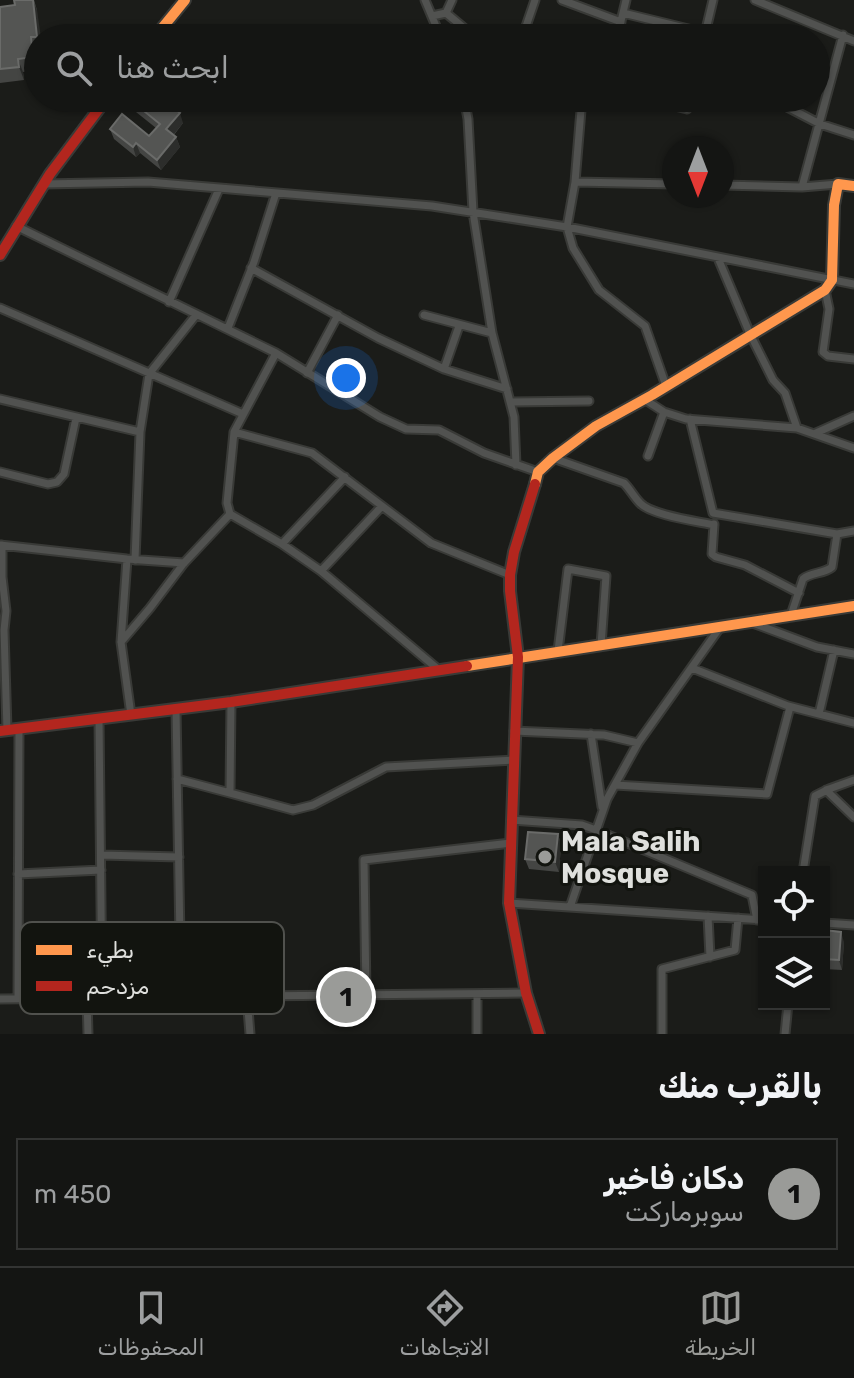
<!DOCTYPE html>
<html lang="ar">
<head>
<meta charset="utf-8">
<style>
  :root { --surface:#141513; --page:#212221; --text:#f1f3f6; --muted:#9d9fa0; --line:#333433; --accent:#9a9b98 }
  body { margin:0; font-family:Rubik,Vazirmatn,sans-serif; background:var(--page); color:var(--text); direction:rtl }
  .controls { position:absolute; right:24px; bottom:24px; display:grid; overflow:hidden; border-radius:0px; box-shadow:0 2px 6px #0004 }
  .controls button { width:72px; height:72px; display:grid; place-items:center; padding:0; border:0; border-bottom:2px solid var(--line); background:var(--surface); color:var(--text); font:40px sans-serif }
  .compass { position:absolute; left:662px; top:136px; width:72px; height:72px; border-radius:50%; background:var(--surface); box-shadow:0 2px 6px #0004; rotate:180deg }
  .you { position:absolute; left:346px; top:378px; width:28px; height:28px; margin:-20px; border:6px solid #fff; border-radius:50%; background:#1a73e8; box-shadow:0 0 0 12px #1a73e833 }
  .badge { display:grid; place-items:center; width:52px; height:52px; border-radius:50%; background:var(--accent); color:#111; font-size:26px; font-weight:700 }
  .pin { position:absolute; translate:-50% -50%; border:4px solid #fff; box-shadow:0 2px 8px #0006 }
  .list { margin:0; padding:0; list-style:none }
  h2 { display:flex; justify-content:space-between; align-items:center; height:104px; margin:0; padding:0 32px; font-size:34px }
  h2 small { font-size:26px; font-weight:400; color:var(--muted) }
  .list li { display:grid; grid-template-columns:52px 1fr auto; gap:24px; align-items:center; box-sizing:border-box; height:112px; margin:0 16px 16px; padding:0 16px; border:2px solid var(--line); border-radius:0px }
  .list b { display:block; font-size:30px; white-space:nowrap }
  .list p { margin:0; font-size:26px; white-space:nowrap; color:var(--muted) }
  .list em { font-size:26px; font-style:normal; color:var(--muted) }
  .icon { flex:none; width:44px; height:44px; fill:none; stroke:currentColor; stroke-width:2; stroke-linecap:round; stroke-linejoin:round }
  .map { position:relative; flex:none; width:854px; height:1034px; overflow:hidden; direction:ltr }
  .search { position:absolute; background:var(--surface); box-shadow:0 2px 6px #0004; left:24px; right:24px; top:24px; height:88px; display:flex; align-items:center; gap:20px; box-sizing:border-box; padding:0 28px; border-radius:44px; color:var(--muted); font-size:30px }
  .sheet { height:232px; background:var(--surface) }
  nav { display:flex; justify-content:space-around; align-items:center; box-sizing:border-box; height:112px; border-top:2px solid var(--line); background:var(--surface); font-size:22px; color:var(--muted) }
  nav a { display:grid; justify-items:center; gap:4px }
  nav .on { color:var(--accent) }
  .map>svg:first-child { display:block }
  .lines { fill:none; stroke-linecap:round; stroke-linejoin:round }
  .street-casing { stroke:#393a37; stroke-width:11 }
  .slow-casing { stroke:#393a37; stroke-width:14 }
  .jam-casing { stroke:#393a37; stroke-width:14 }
  .street { stroke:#515250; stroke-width:7 }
  .slow { stroke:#ff974d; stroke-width:10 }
  .jam { stroke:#b3261e; stroke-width:10 }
  .wall { fill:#444543 }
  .shaded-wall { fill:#2c2d2b }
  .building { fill:#545553; stroke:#6a6b69; stroke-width:2 }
  .poi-dot { fill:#9a9b98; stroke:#12140f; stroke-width:3 }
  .labels { text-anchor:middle; stroke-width:6; stroke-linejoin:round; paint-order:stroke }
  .poi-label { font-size:28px; font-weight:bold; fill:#dfe0dd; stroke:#12140f; text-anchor:start }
  .key { fill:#12140f; stroke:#50514d; stroke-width:2 }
  .key-label { font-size:22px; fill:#dfe0dd }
</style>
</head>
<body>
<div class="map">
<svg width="854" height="1034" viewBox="0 0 854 1034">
  <rect width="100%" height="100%" fill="#1b1c19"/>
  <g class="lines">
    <defs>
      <path id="street" d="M425 0 441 38
        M562 0 621 22
        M755 0 854 41
        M446 13 452 0
        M623 13 705 33
        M432 16 446 13 476 38
        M522 38 535 0
        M617 38 626 0
        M704 38 713 0
        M464 98 468 119 473 212 492 333 514 417 516 465
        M582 98 575 182 567 227 573 248 599 290 645 326 666 386
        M642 98 687 109 690 98
        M770 98 820 124 854 135
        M575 182 674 184
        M43 184 148 182 432 206 567 227 854 284
        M722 185 802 187 838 184
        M802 187 843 35
        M16 226 276 353 380 417 406 429 439 430 484 453 538 472
        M718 258 750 334 773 380 785 393 797 428
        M251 268 378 338 444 369 507 389
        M825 290 829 309 823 352 828 356 854 359
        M169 302 219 189
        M0 308 243 414
        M424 315 492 333
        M228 328 254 262 276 193
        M276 353 234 432 227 503 230 514 282 544 321 571 439 670
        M444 369 459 326
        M307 373 338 315
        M0 399 140 432
        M644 399 664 412 686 419 797 428 854 448
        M511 402 589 401
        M690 419 713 513 837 534
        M234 432 312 453 431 543 510 575
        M816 433 854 416
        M648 456 664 412
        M553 458 624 483C630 489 634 497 640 503 651 515 696 521 714 525
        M0 472 48 484 57 482 64 474 76 418
        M714 524 712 554 716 557 745 565 799 593
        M282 544 345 477
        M0 545 127 559 184 563
        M2 545V577L6 611 4 630 7 730
        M127 559 121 642 131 715
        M135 560 140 432 149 374 196 315
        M321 571 382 506
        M791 615 803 579C811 572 824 574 832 567L837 534 854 531
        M750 622 817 647 854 654
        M121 642 150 608 184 563 230 514
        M558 651 568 569 606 576 601 645
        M692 668 788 706 854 723
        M231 702 230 793 293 810 313 805 386 767 513 760
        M176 709 181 998
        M819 714 834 650
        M99 719 102 998
        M514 731 604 735 638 743
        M591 734 602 807
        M177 779 230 793
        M615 785 767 794 790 707
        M826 790 854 817
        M511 820 582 825 596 830 752 895 757 920
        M101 855 179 857
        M803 872 815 796 829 789 854 780
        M18 874 101 870
        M509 903 764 920
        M570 907 607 799 638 743 721 626
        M708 916 710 957
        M824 923 854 925
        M366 995 364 860 511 843
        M247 997 250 1034
        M0 999 526 993
        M18 999 19 729
        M87 999 88 1034
        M477 1034V994
        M662 1034V969L735 950 738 918
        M785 1034 788 1004"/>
      <path id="slow" d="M154 38 185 0
        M535 484 538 472 553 458 596 426 652 395 825 290 832 280 834 205 838 184 854 186
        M467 666 854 606"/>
      <path id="jam" d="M0 255 50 174 107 98
        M535 484 514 552 510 575V591L518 657 509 903 526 993 539 1034
        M0 731 231 702 467 666"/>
    </defs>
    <use href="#street" class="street-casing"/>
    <use href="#slow" class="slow-casing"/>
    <use href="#jam" class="jam-casing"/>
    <use href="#street" class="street"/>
    <use href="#slow" class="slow"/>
    <use href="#jam" class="jam"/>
  </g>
  <path class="wall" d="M14 0H34L37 10 38 50 36 51 38 70 23 72 24 80 0 83V7L15 5Z
    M133 102 183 123 174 135 176 137 180 147 161 170 140 153 136 157 114 139 110 129 149 136 156 128 136 112Z
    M558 834 561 845 559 872 529 869 525 859Z
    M824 930 844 942 842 970 824 969Z"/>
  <path class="shaded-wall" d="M33 0 37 10 41 38H38L37 37Z
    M31 37 36 51 38 70 33 57Z
    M18 59 23 72 24 80 19 67Z
    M180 113 183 123 170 139 166 129Z
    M176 137 180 147 161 170 157 160Z
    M136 143 140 153 136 157 133 147Z
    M558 834 561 845 559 872 555 862Z
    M841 932 844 942 842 970 839 960Z"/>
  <path class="building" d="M14 0H33L37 37H31L33 57 18 59 19 67 0 69V7L15 5Z
    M136 98H161L180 113 166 129 176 137 157 160 136 143 133 147 110 129 122 114 149 136 160 124 133 102Z
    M528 832 558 834 555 862 525 859Z
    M824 930 841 932 839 960 824 959Z"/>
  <circle class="poi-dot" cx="545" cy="857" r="8"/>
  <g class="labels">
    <g class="poi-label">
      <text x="561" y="851">Mala Salih<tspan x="561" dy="32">Mosque</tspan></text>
    </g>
  </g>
  <rect x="20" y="922" width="264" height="92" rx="12" class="key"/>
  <rect x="36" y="945" width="36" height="10" fill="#ff974d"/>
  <rect x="36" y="981" width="36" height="10" fill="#b3261e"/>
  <g class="key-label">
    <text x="86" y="958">بطيء</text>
    <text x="86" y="994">مزدحم</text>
  </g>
</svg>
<div class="controls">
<button><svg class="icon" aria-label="locate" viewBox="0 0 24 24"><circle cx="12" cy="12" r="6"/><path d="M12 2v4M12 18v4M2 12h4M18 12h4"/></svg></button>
<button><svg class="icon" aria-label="layers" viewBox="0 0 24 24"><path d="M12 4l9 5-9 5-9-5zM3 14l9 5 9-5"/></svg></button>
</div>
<svg class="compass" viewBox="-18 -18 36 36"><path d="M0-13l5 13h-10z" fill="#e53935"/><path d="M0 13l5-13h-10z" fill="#9d9fa0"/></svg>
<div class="you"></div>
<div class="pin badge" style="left:346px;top:997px">1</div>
<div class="search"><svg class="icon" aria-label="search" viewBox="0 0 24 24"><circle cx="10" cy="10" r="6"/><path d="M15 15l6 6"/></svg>ابحث هنا</div>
</div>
<section class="sheet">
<h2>بالقرب منك<small></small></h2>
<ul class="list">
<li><span class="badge">1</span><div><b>دكان فاخیر</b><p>سوبرماركت</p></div><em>450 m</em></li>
</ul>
</section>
<nav>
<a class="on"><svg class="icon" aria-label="map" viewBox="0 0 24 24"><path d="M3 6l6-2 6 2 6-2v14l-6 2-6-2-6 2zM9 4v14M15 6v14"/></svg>الخريطة</a>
<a><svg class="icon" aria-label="directions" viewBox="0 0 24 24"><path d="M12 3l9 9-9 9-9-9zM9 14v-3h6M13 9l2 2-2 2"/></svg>الاتجاهات</a>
<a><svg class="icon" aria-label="saved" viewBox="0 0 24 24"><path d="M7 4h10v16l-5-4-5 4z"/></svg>المحفوظات</a>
</nav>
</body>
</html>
